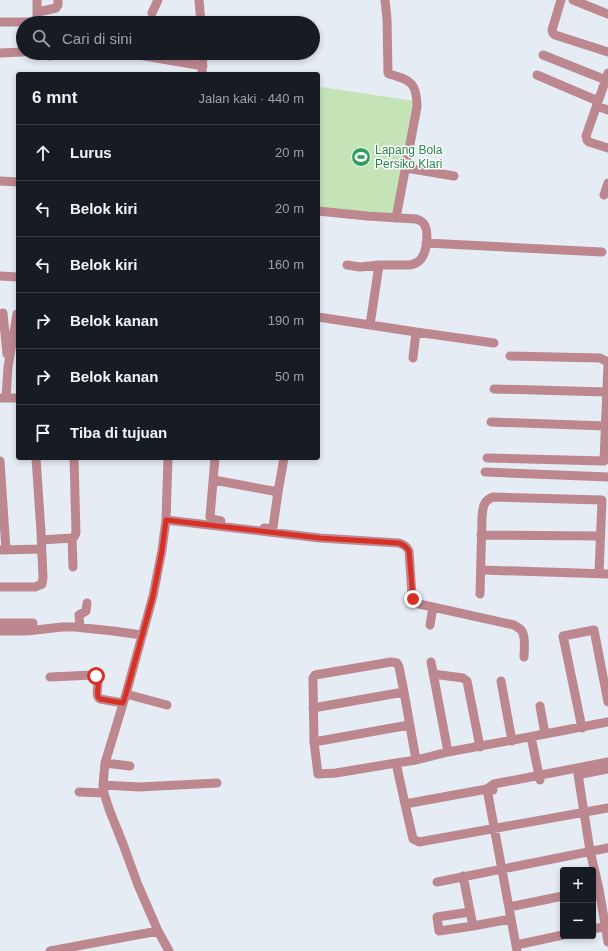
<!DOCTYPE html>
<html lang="id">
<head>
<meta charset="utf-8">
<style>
  :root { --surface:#171b24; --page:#20242c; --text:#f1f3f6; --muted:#9ea1a6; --line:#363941 }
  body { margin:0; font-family:Helvetica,sans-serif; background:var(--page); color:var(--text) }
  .controls { position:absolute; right:12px; bottom:12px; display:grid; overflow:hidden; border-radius:4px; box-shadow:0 2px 6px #0003 }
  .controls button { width:36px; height:36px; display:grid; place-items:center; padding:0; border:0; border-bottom:1px solid var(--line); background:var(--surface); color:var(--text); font:20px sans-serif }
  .stop { position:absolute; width:12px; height:12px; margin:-9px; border:3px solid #d93025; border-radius:50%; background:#fff }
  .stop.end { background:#d93025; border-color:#fff; box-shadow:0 1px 4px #0008 }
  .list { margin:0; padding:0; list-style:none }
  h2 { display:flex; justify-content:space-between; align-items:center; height:52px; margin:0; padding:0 16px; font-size:17px }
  h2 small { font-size:13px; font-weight:400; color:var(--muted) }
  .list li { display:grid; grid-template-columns:26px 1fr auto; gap:12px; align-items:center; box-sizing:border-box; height:56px; padding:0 16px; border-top:1px solid var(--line) }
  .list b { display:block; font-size:15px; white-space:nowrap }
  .list em { font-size:13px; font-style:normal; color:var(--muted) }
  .icon { flex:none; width:22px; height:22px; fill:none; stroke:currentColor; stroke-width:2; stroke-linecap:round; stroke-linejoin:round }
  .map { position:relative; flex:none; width:608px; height:951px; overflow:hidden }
  .search { position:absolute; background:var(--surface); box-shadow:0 2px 6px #0003; left:16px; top:16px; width:304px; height:44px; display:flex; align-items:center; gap:10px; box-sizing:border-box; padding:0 14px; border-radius:22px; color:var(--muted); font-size:15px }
  .panel { position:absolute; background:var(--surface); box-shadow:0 2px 6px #0003; left:16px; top:72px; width:304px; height:388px; border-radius:4px }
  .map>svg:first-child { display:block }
  .green { fill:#c4e4b8 }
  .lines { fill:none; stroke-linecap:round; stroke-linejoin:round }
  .minor { stroke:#bd8790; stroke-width:9 }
  .route { stroke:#d93025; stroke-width:5 }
  .labels { text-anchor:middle; stroke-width:3; stroke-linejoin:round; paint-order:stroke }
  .leisure-label { font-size:12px; fill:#27864d; stroke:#fff; text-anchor:start }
</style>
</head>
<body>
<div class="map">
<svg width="608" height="951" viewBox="0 0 608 951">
  <rect width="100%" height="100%" fill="#e5ecf4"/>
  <path class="green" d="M321 87 414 101 394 216 318 207V107Z"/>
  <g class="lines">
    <path class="minor" d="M37 0V17
      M199 0 201 23
      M385 0 387 19 388 73 389 74C411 80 417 83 417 107L396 218
      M561 0 552 30 553 33 555 35 608 52
      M573 0 608 14
      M38 12 56 8 58 5V0
      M152 13 158 0
      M0 22H37V23
      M0 53 23 52
      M37 53 50 56
      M139 55 203 66
      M543 55 606 80
      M608 73 586 136 587 140 589 142 608 148
      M202 74 203 53
      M537 75 598 101
      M597 106 608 110
      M406 168 454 176
      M0 181 18 182
      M604 195 608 183
      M318 211 367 216 416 219C419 220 422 221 424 224 429 231 427 252 421 259 418 263 415 264 410 265H379L360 267 347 265
      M426 243 602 252
      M0 276 18 277
      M3 313 7 354
      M318 317 416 332 413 358
      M370 325 379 265
      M416 332 494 343
      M510 356 600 358 608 362
      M494 389 607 392
      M0 398H18
      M6 398 8 367 17 314
      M491 422 605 426
      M168 458 166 520 162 550 153 596 126 694 105 763 103 785 104 793 109 809 123 844 138 885 158 931 169 951
      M215 458 210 517 212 519 221 521
      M487 458 604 461 608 365
      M0 461 6 550
      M485 472 608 477
      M214 480 278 492
      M166 520 320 538 399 543C404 545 407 546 409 551L412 595 415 602 419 604 514 625C517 627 520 628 522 631 526 638 524 650 524 657
      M264 528 271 529 273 527 278 492 284 458
      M481 535 600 536
      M72 538 73 567
      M41 540 72 538 74 537 76 533 74 458
      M1 550 41 549
      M481 570 608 574
      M0 587H35L42 584 43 578 41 532 36 458
      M480 594 482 517C483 507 483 501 493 497L602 500 599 573
      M0 623H33
      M430 625 433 607
      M80 627 79 615 86 611 87 603
      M0 631H27L62 627H75L113 631 142 635
      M431 662 448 752
      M433 674 463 678 467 681 480 747
      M50 677 93 675 96 676C101 682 95 690 98 697L100 699 123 703
      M501 681 512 741
      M126 694 167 705
      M313 708 404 692
      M582 728 563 636 594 630 608 702
      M545 734 608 722
      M531 737 540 780
      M314 742 409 725
      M416 760 404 692 399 667 397 663 391 662 315 675 313 678V681L314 742 318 774 336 773 396 763 416 760 448 752 545 734 540 706
      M608 762 494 784 487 789 405 804 413 839 419 842 608 808
      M105 763 130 766
      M396 763 405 804
      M578 774 590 851 599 889 608 942
      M582 774 608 769
      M103 785 139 787 217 783
      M493 790 487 789 517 951
      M79 792 104 793
      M463 876 473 926 511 919
      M437 882 608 848
      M509 907 563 896
      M470 912 437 917 439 931 473 926
      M593 929 608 926
      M516 945 563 935
      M50 951 158 931"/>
  </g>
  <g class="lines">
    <path class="route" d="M96 676C101 682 96 690 98 697L100 699 123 703 126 694 153 596 162 550 166 520 320 538 399 543 405 546 409 551 413 599"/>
  </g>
  <defs>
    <symbol id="stadium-disc" viewBox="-11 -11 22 22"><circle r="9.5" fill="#2e9e5b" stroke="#fff"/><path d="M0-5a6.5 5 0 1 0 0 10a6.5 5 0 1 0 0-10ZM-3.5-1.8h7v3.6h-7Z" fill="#fff"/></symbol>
  </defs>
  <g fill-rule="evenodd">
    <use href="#stadium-disc" x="350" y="146" width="22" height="22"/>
  </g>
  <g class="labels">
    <g class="leisure-label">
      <text x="375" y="154">Lapang Bola<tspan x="375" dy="14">Persiko Klari</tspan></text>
    </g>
  </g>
</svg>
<div class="controls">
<button>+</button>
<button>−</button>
</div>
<div class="stop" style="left:96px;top:676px"></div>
<div class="stop end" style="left:413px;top:599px"></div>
<div class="search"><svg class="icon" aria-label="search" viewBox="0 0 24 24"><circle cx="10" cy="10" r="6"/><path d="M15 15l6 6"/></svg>Cari di sini</div>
<section class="panel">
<h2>6 mnt<small>Jalan kaki · 440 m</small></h2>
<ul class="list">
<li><svg class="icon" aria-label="ahead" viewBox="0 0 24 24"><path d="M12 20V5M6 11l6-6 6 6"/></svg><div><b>Lurus</b></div><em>20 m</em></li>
<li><svg class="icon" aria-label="left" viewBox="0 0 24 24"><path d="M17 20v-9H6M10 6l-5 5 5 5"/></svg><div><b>Belok kiri</b></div><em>20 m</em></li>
<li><svg class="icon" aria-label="left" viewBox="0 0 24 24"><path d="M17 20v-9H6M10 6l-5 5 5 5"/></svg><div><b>Belok kiri</b></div><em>160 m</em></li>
<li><svg class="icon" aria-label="right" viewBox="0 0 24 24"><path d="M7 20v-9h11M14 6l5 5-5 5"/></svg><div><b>Belok kanan</b></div><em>190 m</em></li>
<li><svg class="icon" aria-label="right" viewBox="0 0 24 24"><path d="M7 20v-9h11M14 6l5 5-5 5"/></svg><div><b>Belok kanan</b></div><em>50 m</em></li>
<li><svg class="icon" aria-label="arrive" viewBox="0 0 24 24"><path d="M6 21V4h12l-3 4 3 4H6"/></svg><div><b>Tiba di tujuan</b></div></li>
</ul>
</section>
</div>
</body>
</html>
